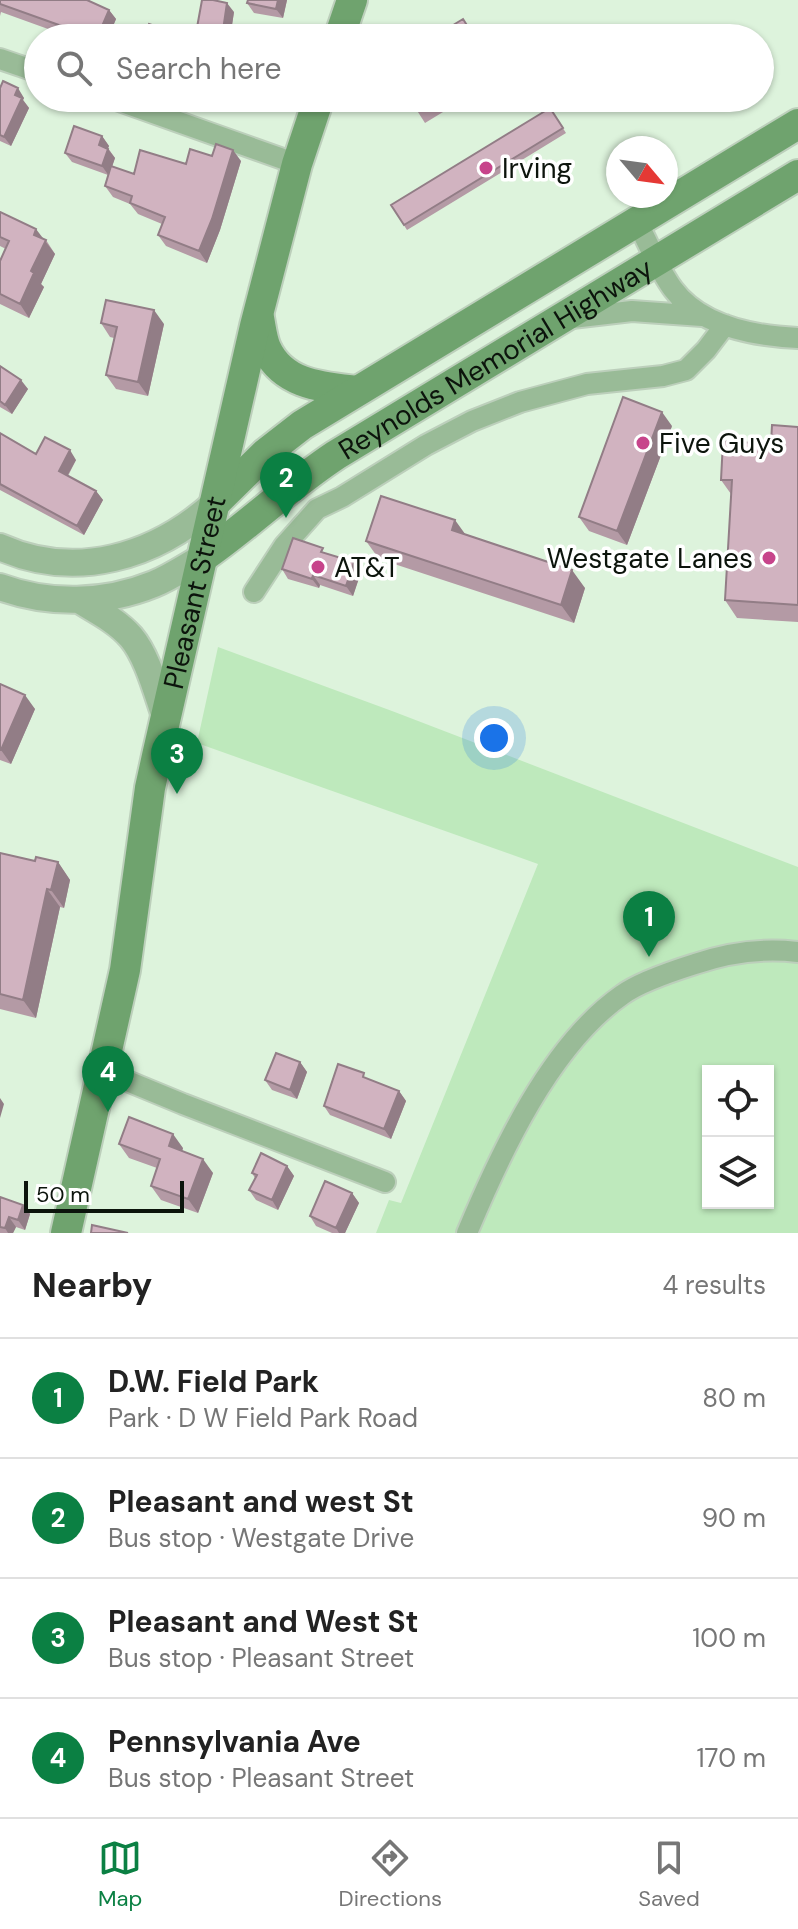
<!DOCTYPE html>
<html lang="en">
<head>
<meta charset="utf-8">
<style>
  :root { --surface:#fff; --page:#f6f6f6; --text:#222; --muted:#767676; --line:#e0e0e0; --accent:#0b8043 }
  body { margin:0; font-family:"DM Sans",sans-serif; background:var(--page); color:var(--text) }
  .controls { position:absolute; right:24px; bottom:24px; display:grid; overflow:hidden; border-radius:0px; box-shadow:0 2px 6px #0004 }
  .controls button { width:72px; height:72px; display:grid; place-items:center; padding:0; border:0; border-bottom:2px solid var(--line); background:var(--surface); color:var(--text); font:40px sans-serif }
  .compass { position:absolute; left:606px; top:136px; width:72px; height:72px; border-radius:50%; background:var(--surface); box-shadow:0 2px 6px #0004; rotate:119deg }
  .scale { position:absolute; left:24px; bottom:20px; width:160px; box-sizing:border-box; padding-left:8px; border:4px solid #0c140c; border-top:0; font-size:22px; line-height:28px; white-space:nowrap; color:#0c140c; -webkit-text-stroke:6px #fff; paint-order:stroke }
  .you { position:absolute; left:494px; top:738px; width:28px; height:28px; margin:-20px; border:6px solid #fff; border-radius:50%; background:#1a73e8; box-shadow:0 0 0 12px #1a73e833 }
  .badge { display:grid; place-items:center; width:52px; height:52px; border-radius:50%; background:var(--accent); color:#fff; font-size:26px; font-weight:700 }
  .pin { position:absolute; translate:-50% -66px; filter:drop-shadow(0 2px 4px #0008) }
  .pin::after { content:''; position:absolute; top:42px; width:28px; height:24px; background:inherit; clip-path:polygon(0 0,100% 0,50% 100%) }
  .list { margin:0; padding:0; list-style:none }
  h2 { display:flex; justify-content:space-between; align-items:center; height:104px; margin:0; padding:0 32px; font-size:34px }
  h2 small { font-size:26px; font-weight:400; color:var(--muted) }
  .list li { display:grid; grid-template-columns:52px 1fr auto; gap:24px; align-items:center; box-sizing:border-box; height:120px; padding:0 32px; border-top:2px solid var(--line) }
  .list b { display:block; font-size:30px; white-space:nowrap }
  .list p { margin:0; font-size:26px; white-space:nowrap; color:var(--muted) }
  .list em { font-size:26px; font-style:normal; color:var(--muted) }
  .icon { flex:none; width:44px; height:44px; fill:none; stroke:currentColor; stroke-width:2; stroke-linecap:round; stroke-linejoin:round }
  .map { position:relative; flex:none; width:798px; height:1233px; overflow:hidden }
  .search { position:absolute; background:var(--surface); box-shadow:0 2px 6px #0004; left:24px; right:24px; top:24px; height:88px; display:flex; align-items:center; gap:20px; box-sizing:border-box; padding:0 28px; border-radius:44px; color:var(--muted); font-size:30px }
  .sheet { height:584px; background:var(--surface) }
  nav { display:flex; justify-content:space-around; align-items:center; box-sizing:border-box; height:112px; border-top:2px solid var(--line); background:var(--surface); font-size:22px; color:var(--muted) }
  nav a { display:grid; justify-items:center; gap:4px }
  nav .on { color:var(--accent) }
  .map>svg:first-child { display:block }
  .green { fill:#bee9bc; fill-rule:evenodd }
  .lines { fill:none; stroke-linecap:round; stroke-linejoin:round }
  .minor-casing { stroke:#bccfbb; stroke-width:24 }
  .tertiary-casing { stroke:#bccfbb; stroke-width:30 }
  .secondary-casing { stroke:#bccfbb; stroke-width:34 }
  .minor { stroke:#99bb97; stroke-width:20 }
  .tertiary { stroke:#99bb97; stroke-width:26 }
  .secondary { stroke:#6fa36e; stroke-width:30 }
  .wall { fill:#b49aa5 }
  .shaded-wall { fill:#927d86 }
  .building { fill:#d1b3c0; stroke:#927d86; stroke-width:2 }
  .poi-dot { fill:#c7448b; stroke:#fff; stroke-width:3 }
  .labels { text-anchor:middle; stroke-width:7; stroke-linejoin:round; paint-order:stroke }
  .poi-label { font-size:28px; fill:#0c140c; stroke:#fff; text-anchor:start }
  .street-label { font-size:28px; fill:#0c140c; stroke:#fff }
</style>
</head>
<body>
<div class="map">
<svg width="798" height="1233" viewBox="0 0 798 1233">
  <rect width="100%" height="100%" fill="#ddf3dc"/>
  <path class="green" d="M218 647 392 711 798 867V1233H376L389 1200 401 1203 538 864 197 743ZM708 1071H768V1203H708Z"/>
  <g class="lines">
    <defs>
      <path id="minor" d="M0 59 38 72
        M111 98 297 164
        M637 222C649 244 658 269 673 289 701 327 754 336 798 338
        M572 318 632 311 702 316
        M254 592 284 546 317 509 342 497 426 445 472 421 520 402 587 384 663 376 686 370 706 350 725 325
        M103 1071 183 1104 385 1182
        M467 1233C500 1154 550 1045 622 995 638 983 676 970 695 964 727 953 764 948 798 952"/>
      <path id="tertiary" d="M0 547C76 581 155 557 215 503
        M0 587C49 605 105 604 154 584 171 577 187 566 203 557
        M79 600C97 611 117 621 131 637 148 657 157 694 166 719"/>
      <g id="secondary">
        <path d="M339 38 352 0"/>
        <path d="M259 318C261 328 262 339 266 348 283 385 322 387 357 391"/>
        <path d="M215 503 266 453 302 425 798 124"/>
        <path id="s1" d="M203 557C249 525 289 486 336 455L798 175"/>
        <path id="s2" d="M66 1233 125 970 150 788 157 756 255 326 297 164 319 98"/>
      </g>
    </defs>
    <use href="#minor" class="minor-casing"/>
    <use href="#tertiary" class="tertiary-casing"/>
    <use href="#secondary" class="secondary-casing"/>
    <use href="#minor" class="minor"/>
    <use href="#tertiary" class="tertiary"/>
    <use href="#secondary" class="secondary"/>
  </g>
  <path class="wall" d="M0 0 109 10 116 19 108 38H73L1 12 0 16Z
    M287 0 283 18 254 13 247 3Z
    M234 12 230 38H199L196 33Z
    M0 88 24 98 23 100 29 108 11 146 0 141Z
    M409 98H466L425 123Z
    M550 108 566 133 407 230 391 205Z
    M102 136 109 146 108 148 115 158 112 166 134 174 186 164 212 156 241 161 220 230 207 263 166 246 158 235 162 224 138 214 130 204 113 197 105 186 108 175 72 162 65 153Z
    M0 212 46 240 55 254 41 284 44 287 29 318 0 304V261L6 249 0 246Z
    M101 323 164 324 148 396 116 389 106 375 114 338 110 337Z
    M0 366 28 389 12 414 0 407Z
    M672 426 627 545 589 531 579 517Z
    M798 427V622L737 618 725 600 731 494 721 480 771 444Z
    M0 433 36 454 76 460 68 476 96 491 103 500 84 535 0 490Z
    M465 535 585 588 574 623 379 559 366 541Z
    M327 554 361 572 353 596 320 585 319 588 288 579 282 569Z
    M0 684 35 709 11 764 0 760Z
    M0 853 35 861 58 862 70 880 64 908 60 907 36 1018 0 1009Z
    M300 1062 307 1072 297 1099 272 1090 265 1080Z
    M368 1079 399 1091 406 1101 391 1139 330 1115 324 1106Z
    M119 1144 183 1148 182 1151 213 1173 198 1213 161 1200 151 1186 157 1168 129 1158Z
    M287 1166 294 1176 278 1210 256 1200 249 1190 255 1178 252 1173Z
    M352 1193 359 1203 345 1233H332L316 1226 310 1216Z
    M0 1197 23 1205 30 1214 25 1230 16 1227 13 1233H0Z"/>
  <path class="shaded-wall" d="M278 0H287L283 18 276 9Z
    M227 3 234 12 230 38H222Z
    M109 10 116 19 108 38H97Z
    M169 31 175 38H167Z
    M18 88 24 98 23 100 29 108 11 146 4 137 15 95Z
    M102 136 109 146 105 155 99 145Z
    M108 149 115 158 109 176 102 166Z
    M233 150 241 161 220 230 207 263 199 251Z
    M36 229 55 254 41 284 44 287 29 318 20 304 34 235Z
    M154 310 164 324 148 396 138 382Z
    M21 380 28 389 12 414 5 405Z
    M662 412 672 426 627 545 617 531Z
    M70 450 76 460 65 480 59 471Z
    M96 491 103 500 84 535 77 526Z
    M455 520 468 538 452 530Z
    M354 562 361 572 353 596 346 586Z
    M572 570 585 588 574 623 561 605Z
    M313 575 320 585 319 588 312 579Z
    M25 695 35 709 11 764 1 750Z
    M58 862 70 880 64 908 51 890Z
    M47 889 60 907 36 1018 23 1000Z
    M300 1062 307 1072 297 1099 290 1090Z
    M399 1091 406 1101 391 1139 384 1129Z
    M0 1098 4 1104 0 1118Z
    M173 1134 183 1148 179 1160 169 1146Z
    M203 1159 213 1173 198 1213 188 1199Z
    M287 1166 294 1176 278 1210 272 1200Z
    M352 1193 359 1203 345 1233H339L336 1228Z
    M23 1205 30 1214 25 1230 18 1220Z
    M9 1217 16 1227 13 1233H8L5 1228Z"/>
  <path class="building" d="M0 0H87L109 10 97 38H77L72 36 74 32 70 29 0 4Z
    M202 0H213L227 3 222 37 196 33Z
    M248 0H278L276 9 247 3Z
    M463 19 475 38H432Z
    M149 24 169 31 167 38H138L141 28 147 30Z
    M3 81 18 88 15 95 22 98 4 137 0 135V88Z
    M409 98H433L415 109Z
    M550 108 563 128 404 225 391 205Z
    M74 126 102 136 99 145 108 149 102 166 65 153Z
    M216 144 233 150 212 219 199 251 158 235 165 217 130 203 132 196 105 186 111 166 134 174 140 150 186 164 190 149 212 156Z
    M0 212 36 229 34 235 46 240 31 271 34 273 20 304 0 294V261L9 241 0 237Z
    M106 300 154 310 138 382 106 375 117 327 101 323Z
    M0 366 21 380 5 405 0 401Z
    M623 397 662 412 617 531 579 517Z
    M772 425 798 427V605L725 600 732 480H721L723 441 771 444Z
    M0 433 36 454 45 437 70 450 59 471 96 491 77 526 0 484Z
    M381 496 455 520 452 530 572 570 561 605 366 541Z
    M293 538 323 548 321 552 354 562 346 586 313 575 312 579 282 569Z
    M0 684 25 695 1 750H0Z
    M0 853 35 861 36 857 58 862 51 890 47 889 23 1000 0 994Z
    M276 1053 300 1062 290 1090 265 1080Z
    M338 1064 364 1073 363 1077 399 1091 384 1129 324 1106Z
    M129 1117 173 1134 169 1146 203 1159 188 1199 151 1186 160 1159 119 1144Z
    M261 1153 287 1166 272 1200 249 1190 257 1175 252 1173Z
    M325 1181 352 1193 336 1228 310 1216Z
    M0 1197 23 1205 18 1220 9 1217 5 1228 0 1227Z
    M92 1225 128 1233H91Z"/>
  <g class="poi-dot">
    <circle cx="486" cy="168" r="8"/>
    <circle cx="643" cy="443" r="8"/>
    <circle cx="769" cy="558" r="8"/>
    <circle cx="318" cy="567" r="8"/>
  </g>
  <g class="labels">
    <g class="poi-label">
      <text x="502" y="178">Irving</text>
      <text x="659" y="453">Five Guys</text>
      <text x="753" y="568" text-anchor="end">Westgate Lanes</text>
      <text x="334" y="577">AT&amp;T</text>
    </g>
    <g class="street-label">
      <text dy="10" stroke="none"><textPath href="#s1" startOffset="354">Reynolds Memorial Highway</textPath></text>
      <text dy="10" stroke="none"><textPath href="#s2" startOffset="654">Pleasant Street</textPath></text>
    </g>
  </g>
</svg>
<div class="controls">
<button><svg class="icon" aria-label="locate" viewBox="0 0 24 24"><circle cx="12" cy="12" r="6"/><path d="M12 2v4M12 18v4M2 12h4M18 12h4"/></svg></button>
<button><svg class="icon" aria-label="layers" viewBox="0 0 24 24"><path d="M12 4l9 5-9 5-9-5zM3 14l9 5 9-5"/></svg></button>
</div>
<svg class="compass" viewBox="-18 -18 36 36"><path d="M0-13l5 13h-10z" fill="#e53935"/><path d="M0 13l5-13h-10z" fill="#767676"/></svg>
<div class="scale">50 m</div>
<div class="you"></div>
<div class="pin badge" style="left:649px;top:957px">1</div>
<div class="pin badge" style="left:286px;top:518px">2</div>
<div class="pin badge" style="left:177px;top:794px">3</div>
<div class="pin badge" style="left:108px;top:1112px">4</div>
<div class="search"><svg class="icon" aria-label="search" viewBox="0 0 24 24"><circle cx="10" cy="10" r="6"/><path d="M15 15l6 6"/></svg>Search here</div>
</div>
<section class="sheet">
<h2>Nearby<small>4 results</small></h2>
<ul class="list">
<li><span class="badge">1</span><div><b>D.W. Field Park</b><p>Park · D W Field Park Road</p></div><em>80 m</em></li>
<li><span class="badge">2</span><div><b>Pleasant and west St</b><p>Bus stop · Westgate Drive</p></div><em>90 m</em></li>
<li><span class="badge">3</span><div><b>Pleasant and West St</b><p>Bus stop · Pleasant Street</p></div><em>100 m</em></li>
<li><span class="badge">4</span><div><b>Pennsylvania Ave</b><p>Bus stop · Pleasant Street</p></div><em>170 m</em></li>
</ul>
</section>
<nav>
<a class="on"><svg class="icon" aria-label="map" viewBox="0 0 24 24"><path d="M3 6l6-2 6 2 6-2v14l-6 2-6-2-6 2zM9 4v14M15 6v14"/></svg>Map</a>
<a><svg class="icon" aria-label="directions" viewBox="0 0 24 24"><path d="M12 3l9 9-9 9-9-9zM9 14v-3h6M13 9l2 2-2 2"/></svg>Directions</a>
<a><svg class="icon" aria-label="saved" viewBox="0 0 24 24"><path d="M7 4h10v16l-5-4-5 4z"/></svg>Saved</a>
</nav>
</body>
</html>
